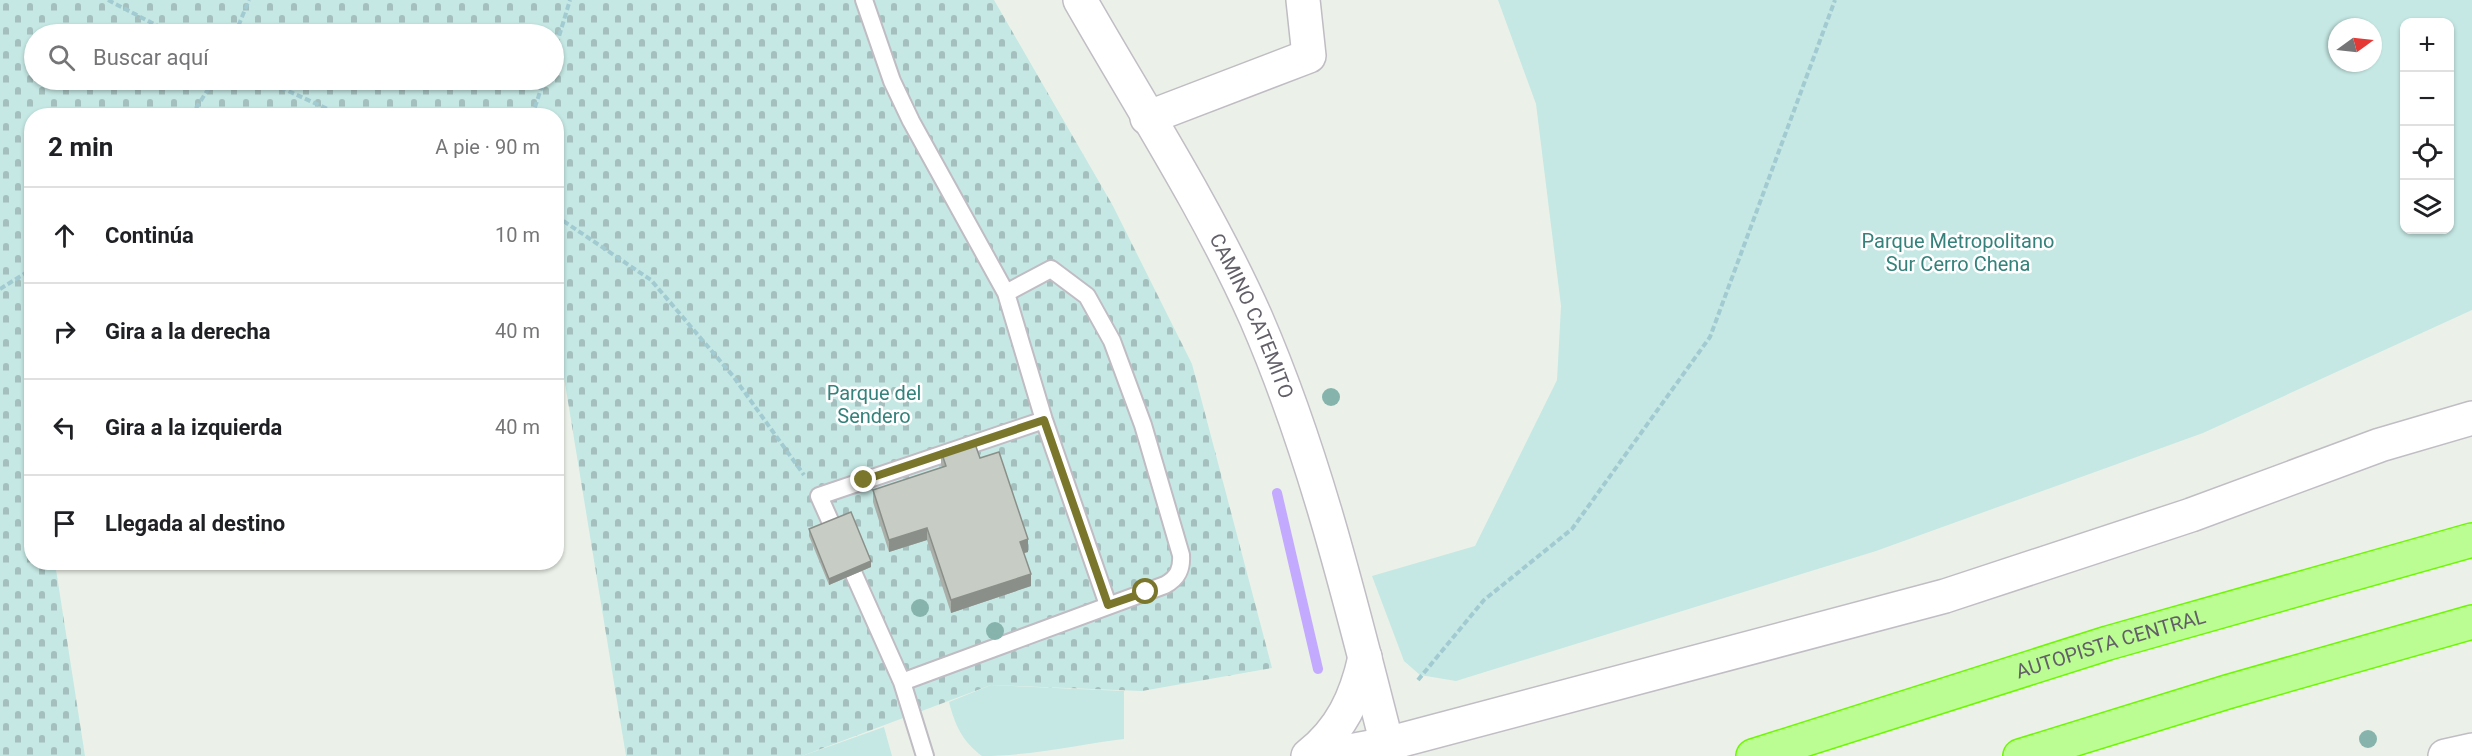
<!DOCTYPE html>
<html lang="es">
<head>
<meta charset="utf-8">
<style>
  :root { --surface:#fff; --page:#f2f2f2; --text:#202124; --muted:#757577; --line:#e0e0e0 }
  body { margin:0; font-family:Roboto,sans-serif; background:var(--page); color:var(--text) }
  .controls { position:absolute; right:18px; top:18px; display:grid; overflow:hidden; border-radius:12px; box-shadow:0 2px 4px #0004 }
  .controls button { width:54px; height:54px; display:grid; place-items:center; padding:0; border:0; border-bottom:2px solid var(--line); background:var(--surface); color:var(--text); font:30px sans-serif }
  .compass { position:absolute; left:2328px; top:18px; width:54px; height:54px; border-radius:50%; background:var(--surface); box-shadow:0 2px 4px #0004; rotate:75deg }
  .stop { position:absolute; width:18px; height:18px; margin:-14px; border:4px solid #7a772c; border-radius:50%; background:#fff }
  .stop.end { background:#7a772c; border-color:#fff; box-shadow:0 2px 6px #0008 }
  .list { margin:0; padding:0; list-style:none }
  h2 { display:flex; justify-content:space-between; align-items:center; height:78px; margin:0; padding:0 24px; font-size:26px }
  h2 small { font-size:20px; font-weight:400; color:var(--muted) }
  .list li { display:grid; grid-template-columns:39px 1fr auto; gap:18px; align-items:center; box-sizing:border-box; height:96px; padding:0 24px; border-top:2px solid var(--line) }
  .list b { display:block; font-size:22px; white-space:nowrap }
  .list em { font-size:20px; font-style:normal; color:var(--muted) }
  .icon { flex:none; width:33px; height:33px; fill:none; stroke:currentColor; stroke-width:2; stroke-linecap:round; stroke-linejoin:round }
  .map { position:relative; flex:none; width:2472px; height:756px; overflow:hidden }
  .search { position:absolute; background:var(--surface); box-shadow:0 2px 4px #0004; left:24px; top:24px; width:540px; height:66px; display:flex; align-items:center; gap:15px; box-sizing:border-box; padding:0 21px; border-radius:33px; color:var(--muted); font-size:22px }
  .panel { position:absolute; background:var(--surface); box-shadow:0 2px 4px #0004; left:24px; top:108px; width:540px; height:462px; border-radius:24px }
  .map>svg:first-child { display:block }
  .green { fill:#c5e8e4; fill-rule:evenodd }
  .cemetery { fill:url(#cemetery-stones); fill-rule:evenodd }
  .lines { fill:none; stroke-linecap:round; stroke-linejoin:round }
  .stream { stroke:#c4aaff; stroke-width:10 }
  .lane-casing { stroke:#c0bcc3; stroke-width:20 }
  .street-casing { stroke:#c0bcc3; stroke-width:36 }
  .secondary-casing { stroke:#c1bdc5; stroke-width:36 }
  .highway-casing { stroke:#6df801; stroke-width:36 }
  .path { stroke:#a2cad1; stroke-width:4; stroke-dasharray:6 3; stroke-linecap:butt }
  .lane { stroke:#fff; stroke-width:16 }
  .street { stroke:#fff; stroke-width:33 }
  .secondary { stroke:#fff; stroke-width:33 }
  .highway { stroke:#bbfd93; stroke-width:33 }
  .tree { fill:#86b4ac }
  .wall { fill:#abafa9 }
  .shaded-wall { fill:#8b8f89 }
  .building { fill:#c7ccc4; stroke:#8b8f89; stroke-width:1.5 }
  .route { stroke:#7a772c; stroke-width:8 }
  .labels { text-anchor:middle; stroke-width:5; stroke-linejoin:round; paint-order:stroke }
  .park-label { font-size:20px; fill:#34827b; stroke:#fff }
  .street-label { font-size:20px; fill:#635f68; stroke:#fff }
</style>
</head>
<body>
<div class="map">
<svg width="2472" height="756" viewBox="0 0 2472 756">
  <defs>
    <pattern id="cemetery-stones" width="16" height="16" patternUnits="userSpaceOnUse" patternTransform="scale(1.5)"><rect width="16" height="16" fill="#c5e8e4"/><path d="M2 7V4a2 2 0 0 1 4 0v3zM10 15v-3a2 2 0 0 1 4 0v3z" fill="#a4bfbd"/></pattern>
  </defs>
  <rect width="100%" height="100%" fill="#ebf1e8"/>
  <path class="green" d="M1498 0H2472V310L2203 433 1876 551 1456 681 1420 675 1404 661 1372 576 1475 546 1557 380 1561 306 1536 104ZM2404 22H2450V230H2404ZM2337 27H2373V63H2337Z
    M991 685 1124 691V739C1076 745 1030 756 982 756 962 741 955 725 949 702Z
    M884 727 892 756H802Z"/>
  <path class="cemetery" d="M0 0H994L1113 206 1192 364 1272 668 1142 691 991 685 802 756H626L560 353H557L556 116H32V562L55 563 85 756H0ZM34 34H554V80H34Z"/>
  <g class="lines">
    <path class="stream" d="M1277 493 1318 669"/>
    <defs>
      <path id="lane" d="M864 0 892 81 911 121 1006 293
        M902 682 1165 585C1178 578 1182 569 1181 555L1143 425 1112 341 1087 296 1051 269 1006 293 1044 420 1108 605
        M925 756 902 682 819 496 1044 420"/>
      <path id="street" d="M1147 118 1309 56 1303 0"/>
      <g id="secondary">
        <path id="s1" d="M1080 0C1140 105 1207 208 1256 318 1317 459 1352 608 1390 756"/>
        <path d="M1308 756C1341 730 1356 698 1365 657"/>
        <path d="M1323 756 1387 744 1945 596 2191 515 2380 445 2472 418"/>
        <path d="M2445 756 2472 750"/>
      </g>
      <g id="highway">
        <path id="s2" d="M1753 756 2108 643 2472 540"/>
        <path d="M2020 756 2227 692 2472 622"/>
      </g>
    </defs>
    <use href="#lane" class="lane-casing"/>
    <use href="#street" class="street-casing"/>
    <use href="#secondary" class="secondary-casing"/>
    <use href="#highway" class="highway-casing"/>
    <path class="path" d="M108 0 173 34
      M235 34 249 0
      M554 53 570 0
      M264 80 343 116
      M191 116 214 80
      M532 116 544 80
      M556 216 651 280 733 376 804 475
      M0 289 32 269
      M1418 680 1484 600 1572 529 1710 337 1835 0"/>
    <use href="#lane" class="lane"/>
    <use href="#street" class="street"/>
    <use href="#secondary" class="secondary"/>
    <use href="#highway" class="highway"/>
  </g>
  <g class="tree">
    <circle cx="1331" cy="397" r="9"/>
    <circle cx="920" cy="608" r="9"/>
    <circle cx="995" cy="631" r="9"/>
    <circle cx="2368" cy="739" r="9"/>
  </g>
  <path class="wall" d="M941 451 980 458 1028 552 1024 553 1031 586 951 613 927 540 889 552 873 502V490L942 467 941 464Z
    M809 529 871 567 829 585 809 536Z"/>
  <path class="shaded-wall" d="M927 528V540L889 552V540Z
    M1028 539V552L1020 554V542Z
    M871 561V567L829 585V579Z
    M1031 574V586L951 613V600Z"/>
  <path class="building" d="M974 441 980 458 999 452 1028 539 1020 542 1031 574 951 600 927 528 889 540 873 490 946 466 941 451Z
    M851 512 871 561 829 579 809 529Z"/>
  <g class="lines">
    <path class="route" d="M864 480 1044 420 1108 605 1146 592"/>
  </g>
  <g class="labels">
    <g class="park-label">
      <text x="1958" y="248">Parque Metropolitano<tspan x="1958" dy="23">Sur Cerro Chena</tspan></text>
      <text x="874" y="400">Parque del<tspan x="874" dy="23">Sendero</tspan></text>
    </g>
    <g class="street-label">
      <text dy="7" stroke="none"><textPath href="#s1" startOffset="360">CAMINO CATEMITO</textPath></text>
      <text dy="7" stroke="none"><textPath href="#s2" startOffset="375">AUTOPISTA CENTRAL</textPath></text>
    </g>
  </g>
</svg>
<div class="controls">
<button>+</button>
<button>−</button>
<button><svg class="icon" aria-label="locate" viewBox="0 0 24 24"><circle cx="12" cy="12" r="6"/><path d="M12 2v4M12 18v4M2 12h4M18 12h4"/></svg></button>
<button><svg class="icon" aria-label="layers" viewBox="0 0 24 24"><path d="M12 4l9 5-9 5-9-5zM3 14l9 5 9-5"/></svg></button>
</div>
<svg class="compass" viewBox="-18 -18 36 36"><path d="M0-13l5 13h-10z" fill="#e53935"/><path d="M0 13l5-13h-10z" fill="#757577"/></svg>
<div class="stop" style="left:1146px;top:592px"></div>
<div class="stop end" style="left:864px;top:480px"></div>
<div class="search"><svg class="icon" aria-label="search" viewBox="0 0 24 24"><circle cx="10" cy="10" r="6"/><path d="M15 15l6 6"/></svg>Buscar aquí</div>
<section class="panel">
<h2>2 min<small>A pie · 90 m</small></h2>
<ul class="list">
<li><svg class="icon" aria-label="ahead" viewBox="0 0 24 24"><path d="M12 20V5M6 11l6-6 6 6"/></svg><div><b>Continúa</b></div><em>10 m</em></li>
<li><svg class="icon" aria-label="right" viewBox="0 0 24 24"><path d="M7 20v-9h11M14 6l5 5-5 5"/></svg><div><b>Gira a la derecha</b></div><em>40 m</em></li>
<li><svg class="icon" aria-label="left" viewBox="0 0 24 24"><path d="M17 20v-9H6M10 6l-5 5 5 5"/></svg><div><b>Gira a la izquierda</b></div><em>40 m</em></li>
<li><svg class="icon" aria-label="arrive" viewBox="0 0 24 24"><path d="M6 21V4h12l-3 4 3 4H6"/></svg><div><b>Llegada al destino</b></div></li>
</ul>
</section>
</div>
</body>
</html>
